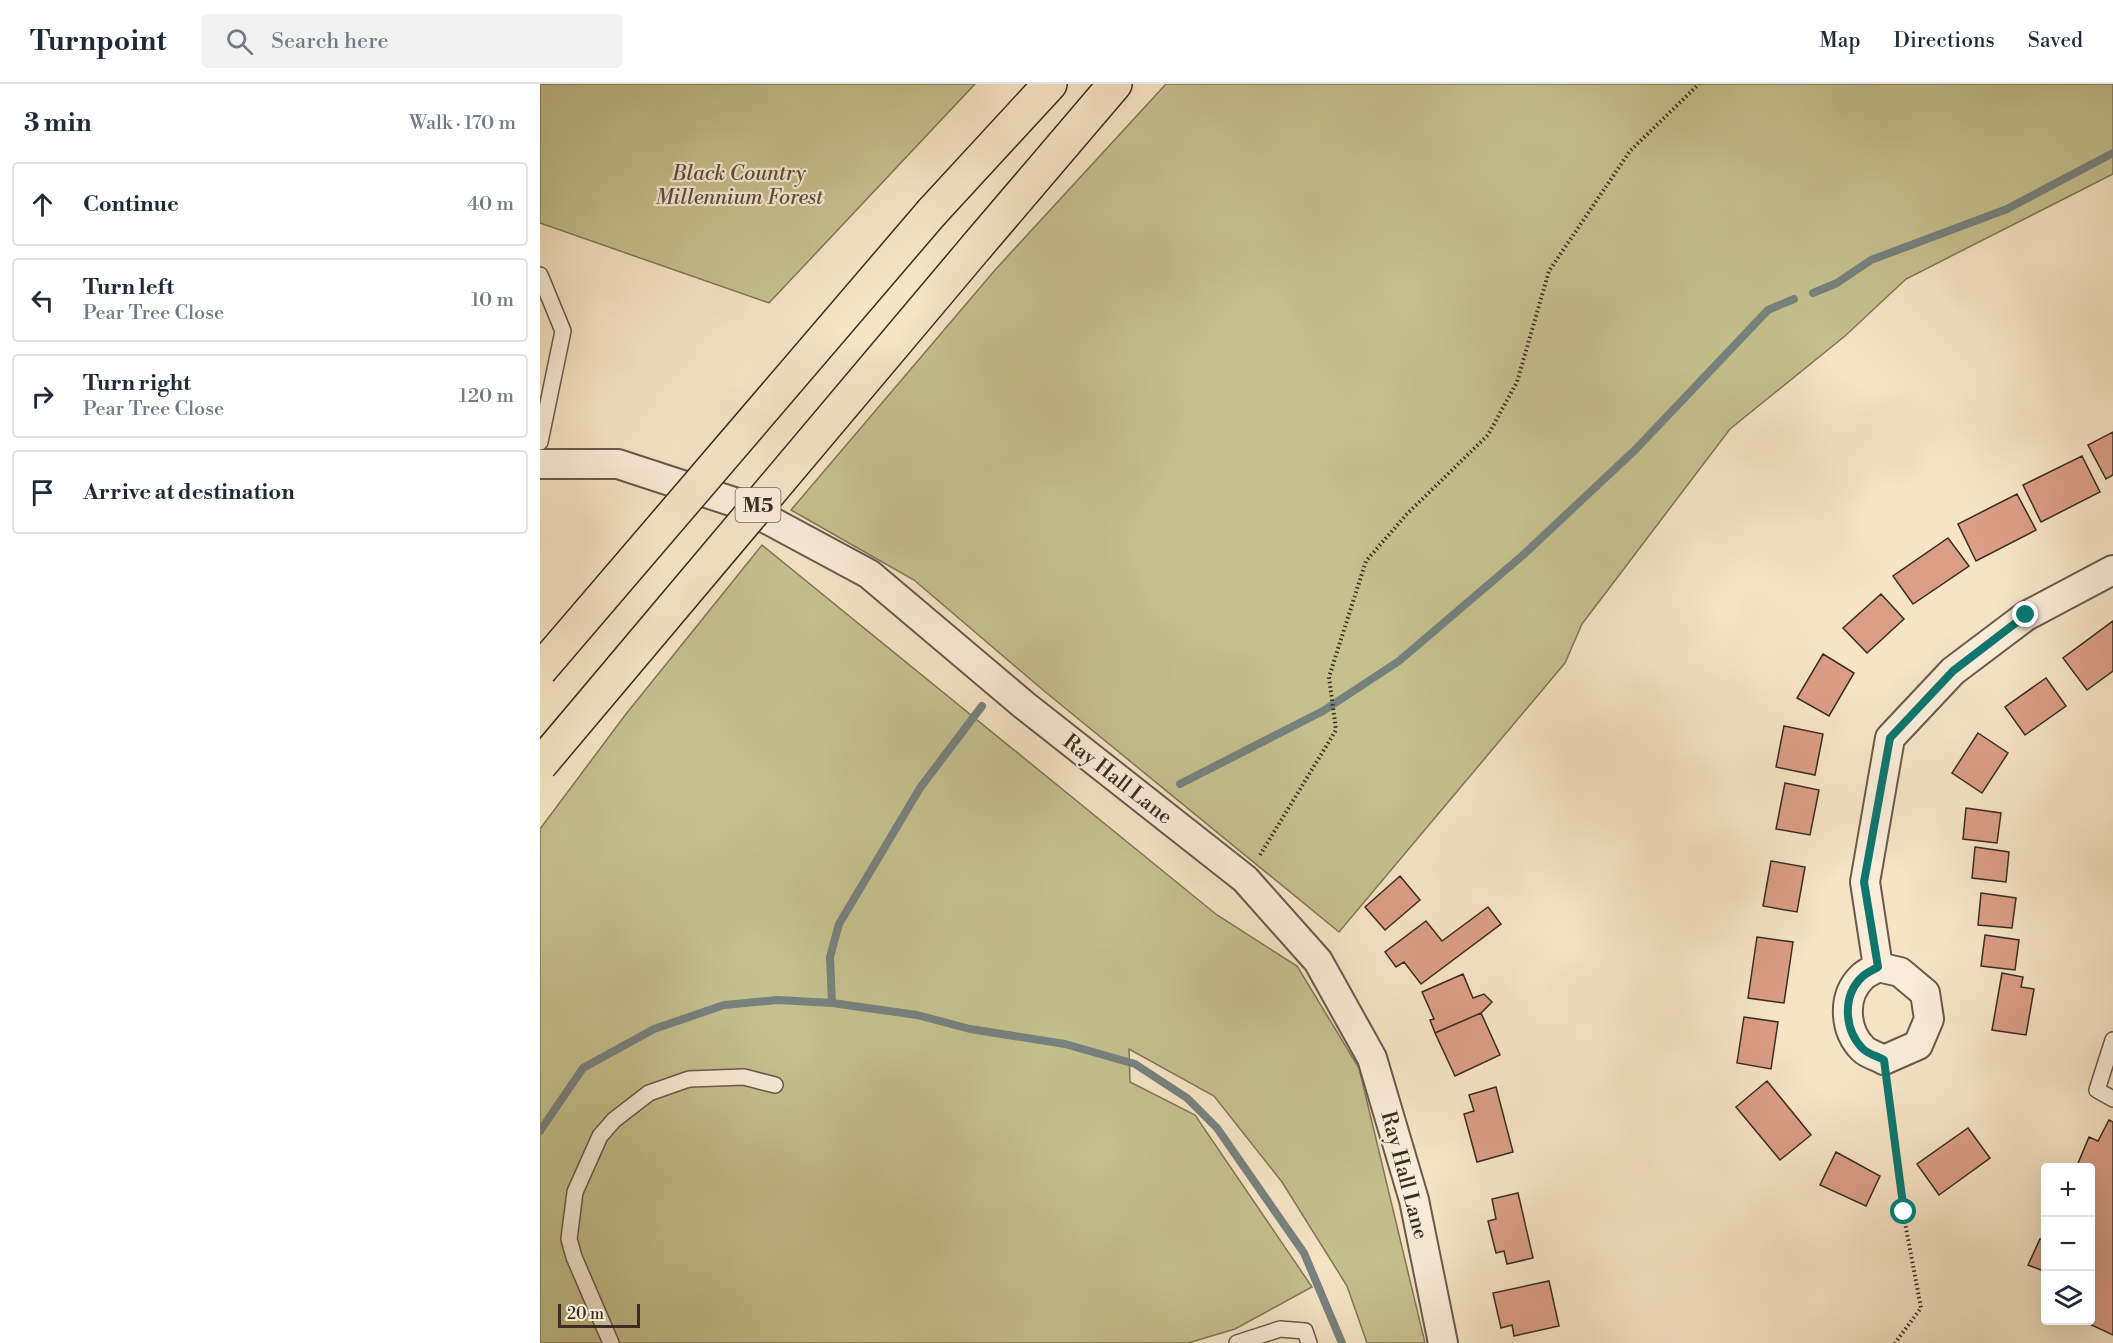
<!DOCTYPE html>
<html lang="en">
<head>
<meta charset="utf-8">
<style>
  :root { --surface:#fff; --page:#f2f2f3; --text:#1f2937; --muted:#747a83; --line:#e0e1e3 }
  body { margin:0; font-family:"Libre Bodoni",serif; background:var(--page); color:var(--text) }
  .controls { position:absolute; right:18px; bottom:18px; display:grid; overflow:hidden; border-radius:6px; box-shadow:0 6px 24px #0002 }
  .controls button { width:54px; height:54px; display:grid; place-items:center; padding:0; border:0; border-bottom:2px solid var(--line); background:var(--surface); color:var(--text); font:30px sans-serif }
  .scale { position:absolute; left:18px; bottom:15px; width:82px; box-sizing:border-box; padding-left:6px; border:3px solid #3a2c22; border-top:0; font-size:16px; line-height:21px; white-space:nowrap; color:#3a2c22; -webkit-text-stroke:4px #f9edd9; paint-order:stroke }
  .stop { position:absolute; width:18px; height:18px; margin:-14px; border:4px solid #0f766e; border-radius:50%; background:#fff }
  .stop.end { background:#0f766e; border-color:#fff; box-shadow:0 2px 6px #0008 }
  .list { margin:0; padding:0; list-style:none }
  h2 { display:flex; justify-content:space-between; align-items:center; height:78px; margin:0; padding:0 24px; font-size:26px }
  h2 small { font-size:20px; font-weight:400; color:var(--muted) }
  .list li { display:grid; grid-template-columns:39px 1fr auto; gap:18px; align-items:center; box-sizing:border-box; height:84px; margin:0 12px 12px; padding:0 12px; border:2px solid var(--line); border-radius:6px }
  .list b { display:block; font-size:22px; white-space:nowrap }
  .list p { margin:0; font-size:20px; white-space:nowrap; color:var(--muted) }
  .list em { font-size:20px; font-style:normal; color:var(--muted) }
  .icon { flex:none; width:33px; height:33px; fill:none; stroke:currentColor; stroke-width:2; stroke-linecap:round; stroke-linejoin:round }
  .map { position:relative; flex:none; width:1573px; height:1259px; overflow:hidden }
  header { display:flex; align-items:center; gap:36px; box-sizing:border-box; height:84px; padding:0 30px; background:var(--surface); border-bottom:2px solid var(--line) }
  header strong { font-size:28px }
  nav { display:flex; gap:33px; margin-inline-start:auto; font-size:21px }
  .search { width:420px; height:54px; background:var(--page); display:flex; align-items:center; gap:15px; box-sizing:border-box; padding:0 21px; border-radius:6px; color:var(--muted); font-size:22px }
  main { display:flex }
  aside { flex:1; background:var(--surface) }
  .map>svg:first-child { display:block }
  .green { fill:#c4c18f; stroke:#7f7658; stroke-width:1.5 }
  .lines { fill:none; stroke-linecap:round; stroke-linejoin:round }
  .stream { stroke:#77827f; stroke-width:8 }
  .building { fill:#da9e86; stroke:#3a2c22; stroke-width:1.5 }
  .service-casing { stroke:#695a4b; stroke-width:18 }
  .minor-casing { stroke:#695a4b; stroke-width:32 }
  .motorway-casing { stroke:#3a2c22; stroke-width:36 }
  .path { stroke:#3a2c22; stroke-width:4; stroke-dasharray:1.5 3; stroke-linecap:butt }
  .service { stroke:#f9edd9; stroke-width:15 }
  .minor { stroke:#f9edd9; stroke-width:28 }
  .motorway { stroke:#f6e4c5; stroke-width:33 }
  .motorway-bridge-casing { stroke:#3a2c22; stroke-width:36; stroke-linecap:butt }
  .motorway-bridge { stroke:#f6e4c5; stroke-width:33 }
  .route { stroke:#0f766e; stroke-width:8 }
  .labels { text-anchor:middle; stroke-width:4.5; stroke-linejoin:round; paint-order:stroke }
  .shield { fill:#f9edd9; stroke:#736659; stroke-width:1.5 }
  .shield-label { font-size:20px; font-weight:bold; fill:#3a2c22 }
  .park-label { font-size:21px; font-style:italic; fill:#5c513d; stroke:#f9edd9 }
  .street-label { font-size:21px; fill:#3a2c22; stroke:#f9edd9 }
</style>
</head>
<body>
<header>
<strong>Turnpoint</strong>
<div class="search"><svg class="icon" aria-label="search" viewBox="0 0 24 24"><circle cx="10" cy="10" r="6"/><path d="M15 15l6 6"/></svg>Search here</div>
<nav><a>Map</a><a>Directions</a><a>Saved</a></nav>
</header>
<main>
<aside>
<h2>3 min<small>Walk · 170 m</small></h2>
<ul class="list">
<li><svg class="icon" aria-label="ahead" viewBox="0 0 24 24"><path d="M12 20V5M6 11l6-6 6 6"/></svg><div><b>Continue</b></div><em>40 m</em></li>
<li><svg class="icon" aria-label="left" viewBox="0 0 24 24"><path d="M17 20v-9H6M10 6l-5 5 5 5"/></svg><div><b>Turn left</b><p>Pear Tree Close</p></div><em>10 m</em></li>
<li><svg class="icon" aria-label="right" viewBox="0 0 24 24"><path d="M7 20v-9h11M14 6l5 5-5 5"/></svg><div><b>Turn right</b><p>Pear Tree Close</p></div><em>120 m</em></li>
<li><svg class="icon" aria-label="arrive" viewBox="0 0 24 24"><path d="M6 21V4h12l-3 4 3 4H6"/></svg><div><b>Arrive at destination</b></div></li>
</ul>
</aside>
<div class="map">
<svg width="1573" height="1259" viewBox="0 0 1573 1259">
  <rect width="100%" height="100%" fill="#f6e4c5"/>
  <filter id="stains"><feTurbulence type="fractalNoise" baseFrequency=".00333" numOctaves="4"/><feColorMatrix values="0 0 0 0 .2 0 0 0 0 .09 0 0 0 0 .02 0 0 0 .5 -.17"/></filter>
  <radialGradient id="worn" r=".72"><stop offset=".6" stop-color="#630" stop-opacity="0"/><stop offset="1" stop-color="#630" stop-opacity=".3"/></radialGradient>
  <path class="green" d="M0 0H435L229 219 0 139Z
    M626 0H1573V90L1366 195 1305 252 1190 345 1042 540 1025 579 799 848 503 606 374 496 251 426 455 186Z
    M222 461 677 831 757 882 819 984 885 1259H827L807 1202 742 1098 674 1012 589 965 590 998 655 1031 772 1203 695 1245 648 1259H0V745L86 630Z"/>
  <g class="lines">
    <path class="stream" d="M1273 209 1297 199 1331 176 1467 125 1573 69
      M442 622 380 704 299 840 290 873 292 919 377 931 430 945 525 960 595 980 647 1014 677 1044 764 1169 802 1259
      M640 700 783 627 859 577 982 472 1095 366 1228 226 1254 215
      M0 1047 43 984 114 945 184 921 238 916 292 919"/>
  </g>
  <path class="building" d="M1573 348V391L1566 395 1548 361Z
    M1542 372 1560 408 1501 438 1483 401Z
    M1477 410 1496 446 1436 477 1418 440Z
    M1408 454 1429 482 1373 520 1353 492Z
    M1341 510 1364 535 1327 569 1303 544Z
    M1573 537V587L1547 606 1523 574Z
    M1283 570 1314 589 1289 632 1257 614Z
    M1506 594 1526 622 1485 651 1465 623Z
    M1244 642 1283 650 1275 691 1236 683Z
    M1438 649 1468 669 1442 709 1412 689Z
    M1245 699 1279 706 1270 751 1236 745Z
    M1426 724 1461 729 1457 759 1423 755Z
    M1435 763 1469 768 1466 798 1432 794Z
    M1231 777 1265 783 1257 828 1223 822Z
    M860 792 880 816 845 846 825 823Z
    M1441 809 1476 814 1472 844 1438 841Z
    M948 823 961 840 881 900 864 878 856 883 845 868 886 837 902 857Z
    M1445 851 1479 856 1475 886 1441 882Z
    M1217 853 1253 858 1244 919 1208 914Z
    M1462 889 1483 893 1481 903 1494 905 1486 951 1452 946Z
    M923 890 933 914 944 910 952 918 941 929 895 949 890 936 894 935 882 908Z
    M941 929 960 971 915 992 895 949Z
    M1204 933 1238 938 1231 985 1197 979Z
    M1227 997 1271 1051 1240 1076 1196 1023Z
    M956 1003 973 1068 937 1078 924 1030 934 1027 929 1011Z
    M1569 1036 1573 1038V1251L1541 1236H1550V1084H1536L1549 1053 1558 1057Z
    M1428 1044 1450 1074 1399 1111 1377 1080Z
    M1296 1068 1340 1092 1326 1122 1280 1101Z
    M978 1109 993 1174 967 1180 964 1167 956 1169 948 1137 956 1135 952 1115Z
    M1500 1155 1506 1157V1188L1488 1181Z
    M1009 1197 1019 1242 974 1252 972 1241 961 1244 953 1209Z"/>
  <g class="lines">
    <defs>
      <path id="service" d="M0 191 23 247 0 358
        M1573 956 1557 1006 1573 1015
        M71 1259 34 1173 29 1155 35 1108 60 1052 74 1036 109 1009 149 995 204 993 235 1001
        M697 1259 740 1245 765 1247 769 1259"/>
      <path id="minor" d="M0 380H78L197 419 329 490 484 621 705 795 778 877 832 974 874 1116 903 1259
        M1338 883 1325 798 1350 654 1413 587 1486 532 1573 486
        M1338 883 1360 888 1385 909 1389 935 1378 961 1344 976C1337 972 1328 970 1323 965 1304 946 1302 912 1322 893 1326 889 1333 886 1338 883Z"/>
      <path id="motorway" d="M392 128 510 0
        M437 162 575 0"/>
    </defs>
    <use href="#service" class="service-casing"/>
    <use href="#minor" class="minor-casing"/>
    <use href="#motorway" class="motorway-casing"/>
    <path class="path" d="M720 771 796 646 789 593 826 477 867 430 948 351 977 298 1009 187 1090 67 1159 0
      M1347 1004 1363 1128 1381 1224 1355 1259"/>
    <use href="#service" class="service"/>
    <use href="#minor" class="minor"/>
    <use href="#motorway" class="motorway"/>
    <defs>
      <path id="motorway-bridge" d="M0 586 392 128
        M0 681 437 162"/>
    </defs>
    <use href="#motorway-bridge" class="motorway-bridge-casing"/>
    <use href="#motorway-bridge" class="motorway-bridge"/>
  </g>
  <g class="lines">
    <path class="route" d="M1364 1128 1344 976C1337 972 1328 970 1323 965 1304 946 1302 912 1322 893 1326 889 1333 886 1338 883L1324 798 1350 654 1413 587 1486 531"/>
  </g>
  <g class="labels">
    <rect class="shield" x="195.5" y="404" width="45" height="34" rx="4.5"/>
    <g class="shield-label">
      <text x="218" y="428">M5</text>
    </g>
    <g class="park-label">
      <text x="199" y="96">Black Country<tspan x="199" dy="24">Millennium Forest</tspan></text>
    </g>
    <g class="street-label">
      <text transform="translate(578 695) rotate(38)" y="7">Ray Hall Lane</text>
      <text transform="translate(865 1091) rotate(75)" y="7">Ray Hall Lane</text>
    </g>
  </g>
  <rect width="100%" height="100%" filter="url(#stains)"/>
  <rect width="100%" height="100%" fill="url(#worn)"/>
</svg>
<div class="controls">
<button>+</button>
<button>−</button>
<button><svg class="icon" aria-label="layers" viewBox="0 0 24 24"><path d="M12 4l9 5-9 5-9-5zM3 14l9 5 9-5"/></svg></button>
</div>
<div class="scale">20 m</div>
<div class="stop" style="left:1364px;top:1128px"></div>
<div class="stop end" style="left:1486px;top:531px"></div>
</div>
</main>
</body>
</html>
